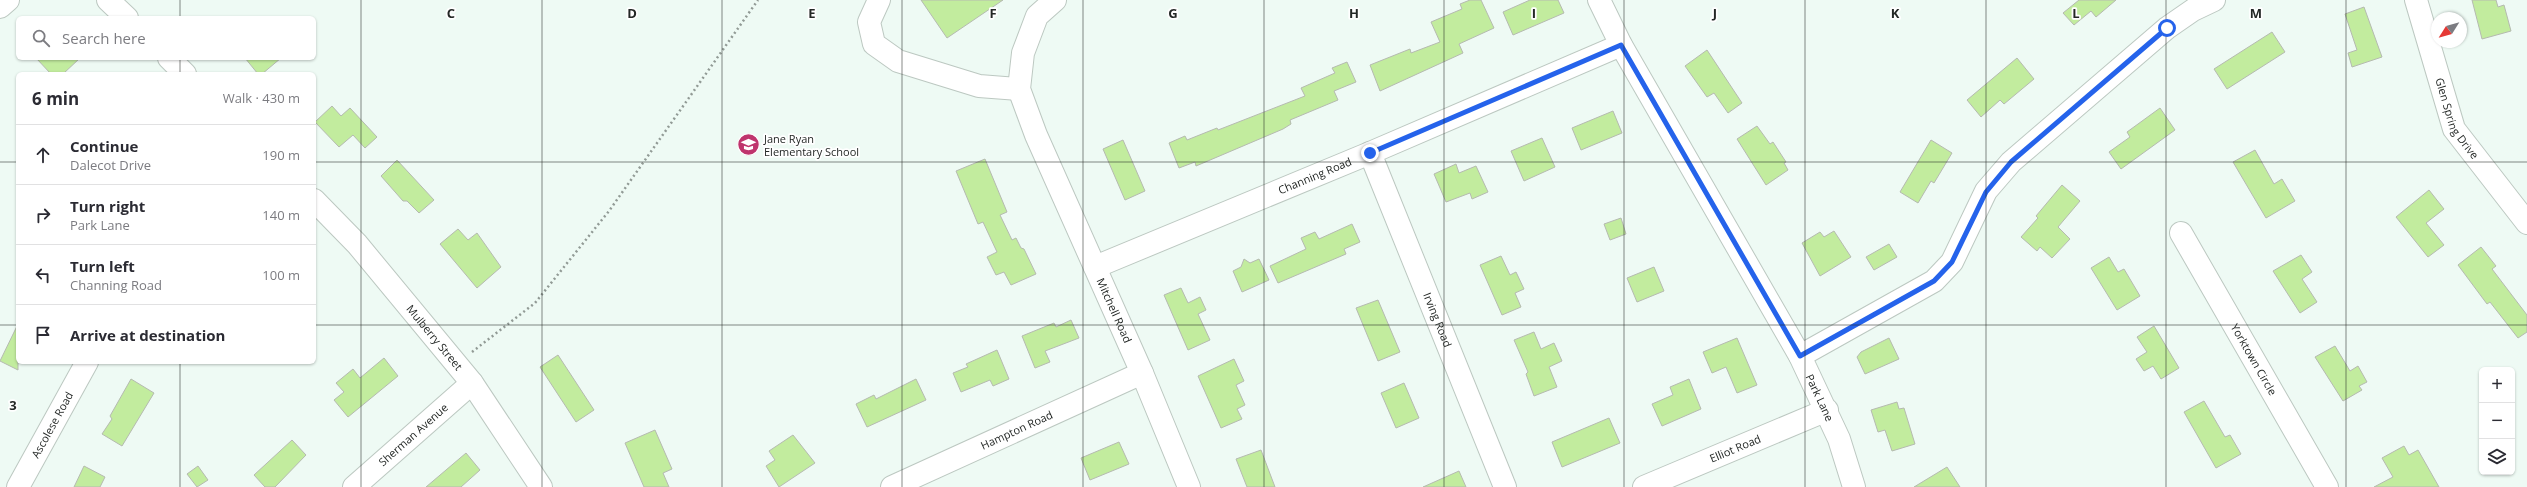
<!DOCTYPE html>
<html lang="en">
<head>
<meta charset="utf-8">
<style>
  :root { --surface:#fff; --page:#f2f2f3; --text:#2b2b33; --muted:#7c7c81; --line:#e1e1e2 }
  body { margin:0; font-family:"Open Sans",sans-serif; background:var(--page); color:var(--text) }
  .controls { position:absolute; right:12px; bottom:12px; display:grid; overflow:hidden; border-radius:6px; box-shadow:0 1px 3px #0004 }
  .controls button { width:36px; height:36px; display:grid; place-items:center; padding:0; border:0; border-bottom:1px solid var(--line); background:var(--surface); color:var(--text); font:20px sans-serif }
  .compass { position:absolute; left:2431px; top:12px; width:36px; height:36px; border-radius:50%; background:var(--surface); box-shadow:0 1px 3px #0004; rotate:233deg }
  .stop { position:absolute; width:12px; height:12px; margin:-9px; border:3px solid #2563eb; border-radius:50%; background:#fff }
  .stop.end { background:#2563eb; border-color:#fff; box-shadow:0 1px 4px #0008 }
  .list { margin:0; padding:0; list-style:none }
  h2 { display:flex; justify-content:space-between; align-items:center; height:52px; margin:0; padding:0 16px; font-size:17px }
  h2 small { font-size:13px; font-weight:400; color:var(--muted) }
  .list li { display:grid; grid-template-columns:26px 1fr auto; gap:12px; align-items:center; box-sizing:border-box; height:60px; padding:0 16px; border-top:1px solid var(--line) }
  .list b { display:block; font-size:15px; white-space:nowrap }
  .list p { margin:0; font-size:13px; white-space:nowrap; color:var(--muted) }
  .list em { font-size:13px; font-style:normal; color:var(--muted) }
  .icon { flex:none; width:22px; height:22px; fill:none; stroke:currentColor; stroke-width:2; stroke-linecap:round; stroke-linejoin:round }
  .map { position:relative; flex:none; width:2527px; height:487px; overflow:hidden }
  .search { position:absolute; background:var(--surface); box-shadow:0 1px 3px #0004; left:16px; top:16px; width:300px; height:44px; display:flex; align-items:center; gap:10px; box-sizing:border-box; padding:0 14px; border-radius:6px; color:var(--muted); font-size:15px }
  .panel { position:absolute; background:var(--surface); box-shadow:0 1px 3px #0004; left:16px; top:72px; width:300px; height:292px; border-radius:6px }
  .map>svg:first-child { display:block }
  .building { fill:#c2ec9e; stroke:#b5bab0 }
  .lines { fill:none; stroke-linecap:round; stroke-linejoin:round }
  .minor-casing { stroke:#bcc8c1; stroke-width:24 }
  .path { stroke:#919a95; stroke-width:2.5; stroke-dasharray:2 3; stroke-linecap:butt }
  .minor { stroke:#fff; stroke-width:22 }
  .route { stroke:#2563eb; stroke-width:5 }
  .grid { fill:none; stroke:#242826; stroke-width:1; stroke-opacity:0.55 }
  .labels { text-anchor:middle; stroke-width:3.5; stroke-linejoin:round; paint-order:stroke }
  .street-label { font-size:11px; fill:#242826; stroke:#fff }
  .poi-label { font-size:11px; fill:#242826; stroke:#fff; text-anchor:start }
  .grid-label { font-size:13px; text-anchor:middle; font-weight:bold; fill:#242826; stroke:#fff; stroke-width:3.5; stroke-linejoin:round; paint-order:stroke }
</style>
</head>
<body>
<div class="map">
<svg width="2527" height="487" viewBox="0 0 2527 487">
  <rect width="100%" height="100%" fill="#eefaf4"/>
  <path class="building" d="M921 0H1003L947 38Z
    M1470 0H1481L1494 28 1459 44 1463 53 1380 91 1370 65 1410 49 1411 53 1440 42 1431 22 1462 9 1460 4Z
    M1530 0H1558L1564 13 1513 35 1503 12Z
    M2079 0H2116L2096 17 2091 11 2074 25 2063 13Z
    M2472 0H2496L2498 7 2504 5 2511 31 2482 39Z
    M2364 7 2382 57 2352 67 2348 53 2357 50 2345 14Z
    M2272 32 2285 52 2227 89 2214 69Z
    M1707 50 1742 103 1728 113 1714 93 1707 97 1685 66Z
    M36 58H80L63 74H51Z
    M245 58H281L262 74H258Z
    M2017 58 2034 79 2004 104 2000 100 1981 117 1967 100Z
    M1347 62 1356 82 1334 91 1338 100 1290 120 1291 124 1283 129 1196 166 1195 162 1179 168 1169 143 1185 136 1187 140 1217 128 1218 130 1305 96 1301 88 1335 73 1332 68Z
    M332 106 341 116 350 108 377 137 365 148 353 135 339 147 315 122Z
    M2160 108 2175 130 2121 169 2109 152 2130 137 2127 132Z
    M1613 111 1622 133 1581 150 1572 128Z
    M1757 126 1770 144 1773 142 1786 162 1784 163 1788 170 1766 185 1737 139Z
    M1542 138 1555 167 1524 181 1511 151Z
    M1123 140 1145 191 1125 200 1103 149Z
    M1931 140 1952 153 1934 183 1931 181 1918 203 1900 192Z
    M2255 150 2274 184 2282 179 2295 201 2266 218 2233 162Z
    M985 159 1007 212 1000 215 1012 240 1016 238 1021 248 1024 249 1036 274 1011 285 1004 272 996 275 987 257 997 252 983 222 978 224 956 171Z
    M397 160 434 200 419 213 407 201H403L381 176Z
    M1456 164 1459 173 1476 166 1488 192 1472 199 1470 193 1446 202 1434 174Z
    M2062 185 2080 201 2058 227 2070 239 2052 258 2040 247 2037 251 2021 237 2038 218 2036 216Z
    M2429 190 2444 209 2426 223 2444 245 2428 257 2396 217Z
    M1621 218 1626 234 1610 240 1604 224Z
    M1352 224 1360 242 1344 249 1346 254 1278 283 1270 266 1306 249 1301 238 1315 232 1319 239Z
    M458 229 468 240 477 233 501 267 477 288 440 244Z
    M1834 231 1851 257 1820 276 1802 243 1820 232 1824 237Z
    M1889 244 1897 257 1874 270 1866 257Z
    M2481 247 2496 266 2492 269 2527 315V332L2518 338 2490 302 2487 304 2458 265Z
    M2301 255 2312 272 2302 279 2317 302 2300 313 2273 271Z
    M1501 256 1510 275 1516 272 1524 289 1515 293 1521 307 1502 315 1480 265Z
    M2109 257 2118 272 2124 269 2140 296 2117 310 2091 268Z
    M1244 259 1250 263 1259 259 1269 280 1242 292 1233 271 1241 267Z
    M1654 267 1664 291 1637 302 1627 278Z
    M1181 288 1188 303 1200 297 1206 310 1198 314 1210 340 1188 350 1164 295Z
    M1378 300 1400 352 1378 361 1356 308Z
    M1071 320 1079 338 1045 351 1050 362 1035 368 1022 336 1054 323 1056 327Z
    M18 324V370L0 361Z
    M2154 326 2179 368 2161 379 2153 366 2144 371 2136 359 2147 352 2137 337Z
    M1534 332 1541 349 1554 343 1562 361 1549 367 1557 387 1534 396 1526 374 1528 372 1514 340Z
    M1737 338 1757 385 1737 393 1726 367 1712 373 1703 352Z
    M1889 338 1899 359 1865 374 1857 357 1861 352Z
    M2335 346 2350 371 2358 366 2367 382 2359 386 2362 390 2343 401 2315 357Z
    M997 350 1009 379 993 386 990 380 961 392 953 373 968 367 966 364Z
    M558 355 594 410 576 422 540 367Z
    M384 358 398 376 348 417 334 400 344 392 336 383 353 369 360 378Z
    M1234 359 1244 381 1236 385 1245 405 1237 409 1242 419 1221 428 1198 376Z
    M131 379 154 393 122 446 102 434 112 419 110 416Z
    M916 379 926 400 867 427 856 404 874 395 876 399Z
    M1689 379 1701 409 1662 426 1652 404 1673 395 1670 387Z
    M1404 383 1419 418 1396 428 1381 393Z
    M2204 401 2225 437 2230 435 2241 454 2216 468 2184 412Z
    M1897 402 1899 409 1904 408 1915 444 1892 451 1885 430 1878 432 1871 410Z
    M1609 418 1620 443 1562 467 1552 442Z
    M655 430 672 469 663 473 669 487H644L625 443Z
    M793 435 815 463 779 487 766 466 775 460 769 451Z
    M292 440 306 455 275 487H265L254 475Z
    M1119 442 1129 464 1090 480 1081 458Z
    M2404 446 2409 455 2418 450 2439 487H2374L2393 477 2382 458Z
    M1261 450 1275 487H1247L1236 459Z
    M466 453 480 470 461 487H426Z
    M84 466 105 477 100 487H74Z
    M198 466 208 480 197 487 187 474Z
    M1947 467 1960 487H1914Z
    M1459 471 1466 487H1423Z"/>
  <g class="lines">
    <defs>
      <g id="minor">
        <path d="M108 0 127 18"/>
        <path d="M879 0 869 22 874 44 898 61 979 86 1019 89"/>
        <path id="s1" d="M1055 0 1037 16 1023 53 1019 89 1036 135 1142 373 1189 487"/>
        <path id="s2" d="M1599 0 1621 45 1800 356 1839 439 1854 487"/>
        <path id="s3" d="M2416 0 2454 129 2527 223"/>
        <path d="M0 7 8 0"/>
        <path d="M169 58 185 74"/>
        <path id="s4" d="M1370 153 1505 487"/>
        <path id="s5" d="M314 200 357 244 472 383 541 487"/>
        <path id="s6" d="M2181 233 2327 487"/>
        <path id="s7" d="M1095 267 1370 153 1621 45"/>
        <path d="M1800 356 1934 281 1952 262 1986 191 2011 162 2167 28 2193 10 2214 0"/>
        <path id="s8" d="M18 487 87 362"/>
        <path id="s9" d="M354 487 472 383"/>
        <path id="s10" d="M892 487 1142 373"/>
        <path id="s11" d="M1644 487 1827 410"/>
      </g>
    </defs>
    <use href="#minor" class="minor-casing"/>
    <path class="path" d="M472 352 535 303 609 211 758 0"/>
    <use href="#minor" class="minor"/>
  </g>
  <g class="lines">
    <path class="route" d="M1370 153 1621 45 1800 356 1934 281 1952 262 1986 192 2011 162 2167 28"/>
  </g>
  <path class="grid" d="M180 0V18M361 0V487M542 0V487M722 0V487M902 0V487M1083 0V487M1264 0V487M1444 0V487M1624 0V487M1805 0V487M1986 0V487M2166 0V487M2346 0V487M180 58V74M0 162H18M314 162H2527M0 325H18M314 325H2527M180 362V487"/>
  <defs>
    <symbol id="school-disc" viewBox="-11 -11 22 22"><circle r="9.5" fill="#bf346d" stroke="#fff"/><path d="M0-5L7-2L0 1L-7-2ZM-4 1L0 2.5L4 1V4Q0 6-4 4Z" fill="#fff"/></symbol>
  </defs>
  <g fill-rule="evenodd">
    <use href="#school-disc" x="736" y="132" width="25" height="25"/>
  </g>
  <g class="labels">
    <g class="street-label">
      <text dy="4" stroke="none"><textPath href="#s3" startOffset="126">Glen Spring Drive</textPath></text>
      <text dy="4" stroke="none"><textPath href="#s7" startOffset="238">Channing Road</textPath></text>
      <text dy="4" stroke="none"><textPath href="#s1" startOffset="341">Mitchell Road</textPath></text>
      <text dy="4" stroke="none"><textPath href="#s4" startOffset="180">Irving Road</textPath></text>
      <text dy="4" stroke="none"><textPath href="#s5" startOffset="183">Mulberry Street</textPath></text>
      <text dy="4" stroke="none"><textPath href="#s6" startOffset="146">Yorktown Circle</textPath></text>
      <text dy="4" stroke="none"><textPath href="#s2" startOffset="455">Park Lane</textPath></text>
      <text dy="4" stroke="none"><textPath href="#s8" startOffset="71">Ascolese Road</textPath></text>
      <text dy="4" stroke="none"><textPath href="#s10" startOffset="137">Hampton Road</textPath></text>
      <text dy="4" stroke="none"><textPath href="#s9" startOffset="79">Sherman Avenue</textPath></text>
      <text dy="4" stroke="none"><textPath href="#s11" startOffset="99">Elliot Road</textPath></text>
    </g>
    <g class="poi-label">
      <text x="764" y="143">Jane Ryan<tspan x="764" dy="13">Elementary School</tspan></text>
    </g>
  </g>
  <g class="grid-label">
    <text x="451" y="18">C</text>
    <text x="632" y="18">D</text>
    <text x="812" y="18">E</text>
    <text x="993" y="18">F</text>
    <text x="1173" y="18">G</text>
    <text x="1354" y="18">H</text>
    <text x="1534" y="18">I</text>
    <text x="1715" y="18">J</text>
    <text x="1895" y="18">K</text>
    <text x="2076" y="18">L</text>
    <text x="2256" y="18">M</text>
    <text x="13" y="410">3</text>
  </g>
</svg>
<div class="controls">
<button>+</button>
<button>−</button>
<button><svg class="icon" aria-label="layers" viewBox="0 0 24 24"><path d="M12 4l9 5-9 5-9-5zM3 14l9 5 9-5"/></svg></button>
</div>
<svg class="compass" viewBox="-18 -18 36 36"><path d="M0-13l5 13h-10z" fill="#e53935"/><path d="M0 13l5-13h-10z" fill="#7c7c81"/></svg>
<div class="stop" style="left:2167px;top:28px"></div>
<div class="stop end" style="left:1370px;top:153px"></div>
<div class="search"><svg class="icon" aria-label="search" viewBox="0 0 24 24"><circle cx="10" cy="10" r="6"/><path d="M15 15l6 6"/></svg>Search here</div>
<section class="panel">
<h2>6 min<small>Walk · 430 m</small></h2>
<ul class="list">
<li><svg class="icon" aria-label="ahead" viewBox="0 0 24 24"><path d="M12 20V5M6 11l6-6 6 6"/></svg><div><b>Continue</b><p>Dalecot Drive</p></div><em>190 m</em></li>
<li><svg class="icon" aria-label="right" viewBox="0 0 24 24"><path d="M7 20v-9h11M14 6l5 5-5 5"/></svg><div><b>Turn right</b><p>Park Lane</p></div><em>140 m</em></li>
<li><svg class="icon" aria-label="left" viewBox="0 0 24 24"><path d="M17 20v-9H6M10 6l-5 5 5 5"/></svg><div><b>Turn left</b><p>Channing Road</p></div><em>100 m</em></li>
<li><svg class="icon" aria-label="arrive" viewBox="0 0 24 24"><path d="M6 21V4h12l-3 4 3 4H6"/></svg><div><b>Arrive at destination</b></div></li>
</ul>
</section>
</div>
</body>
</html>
